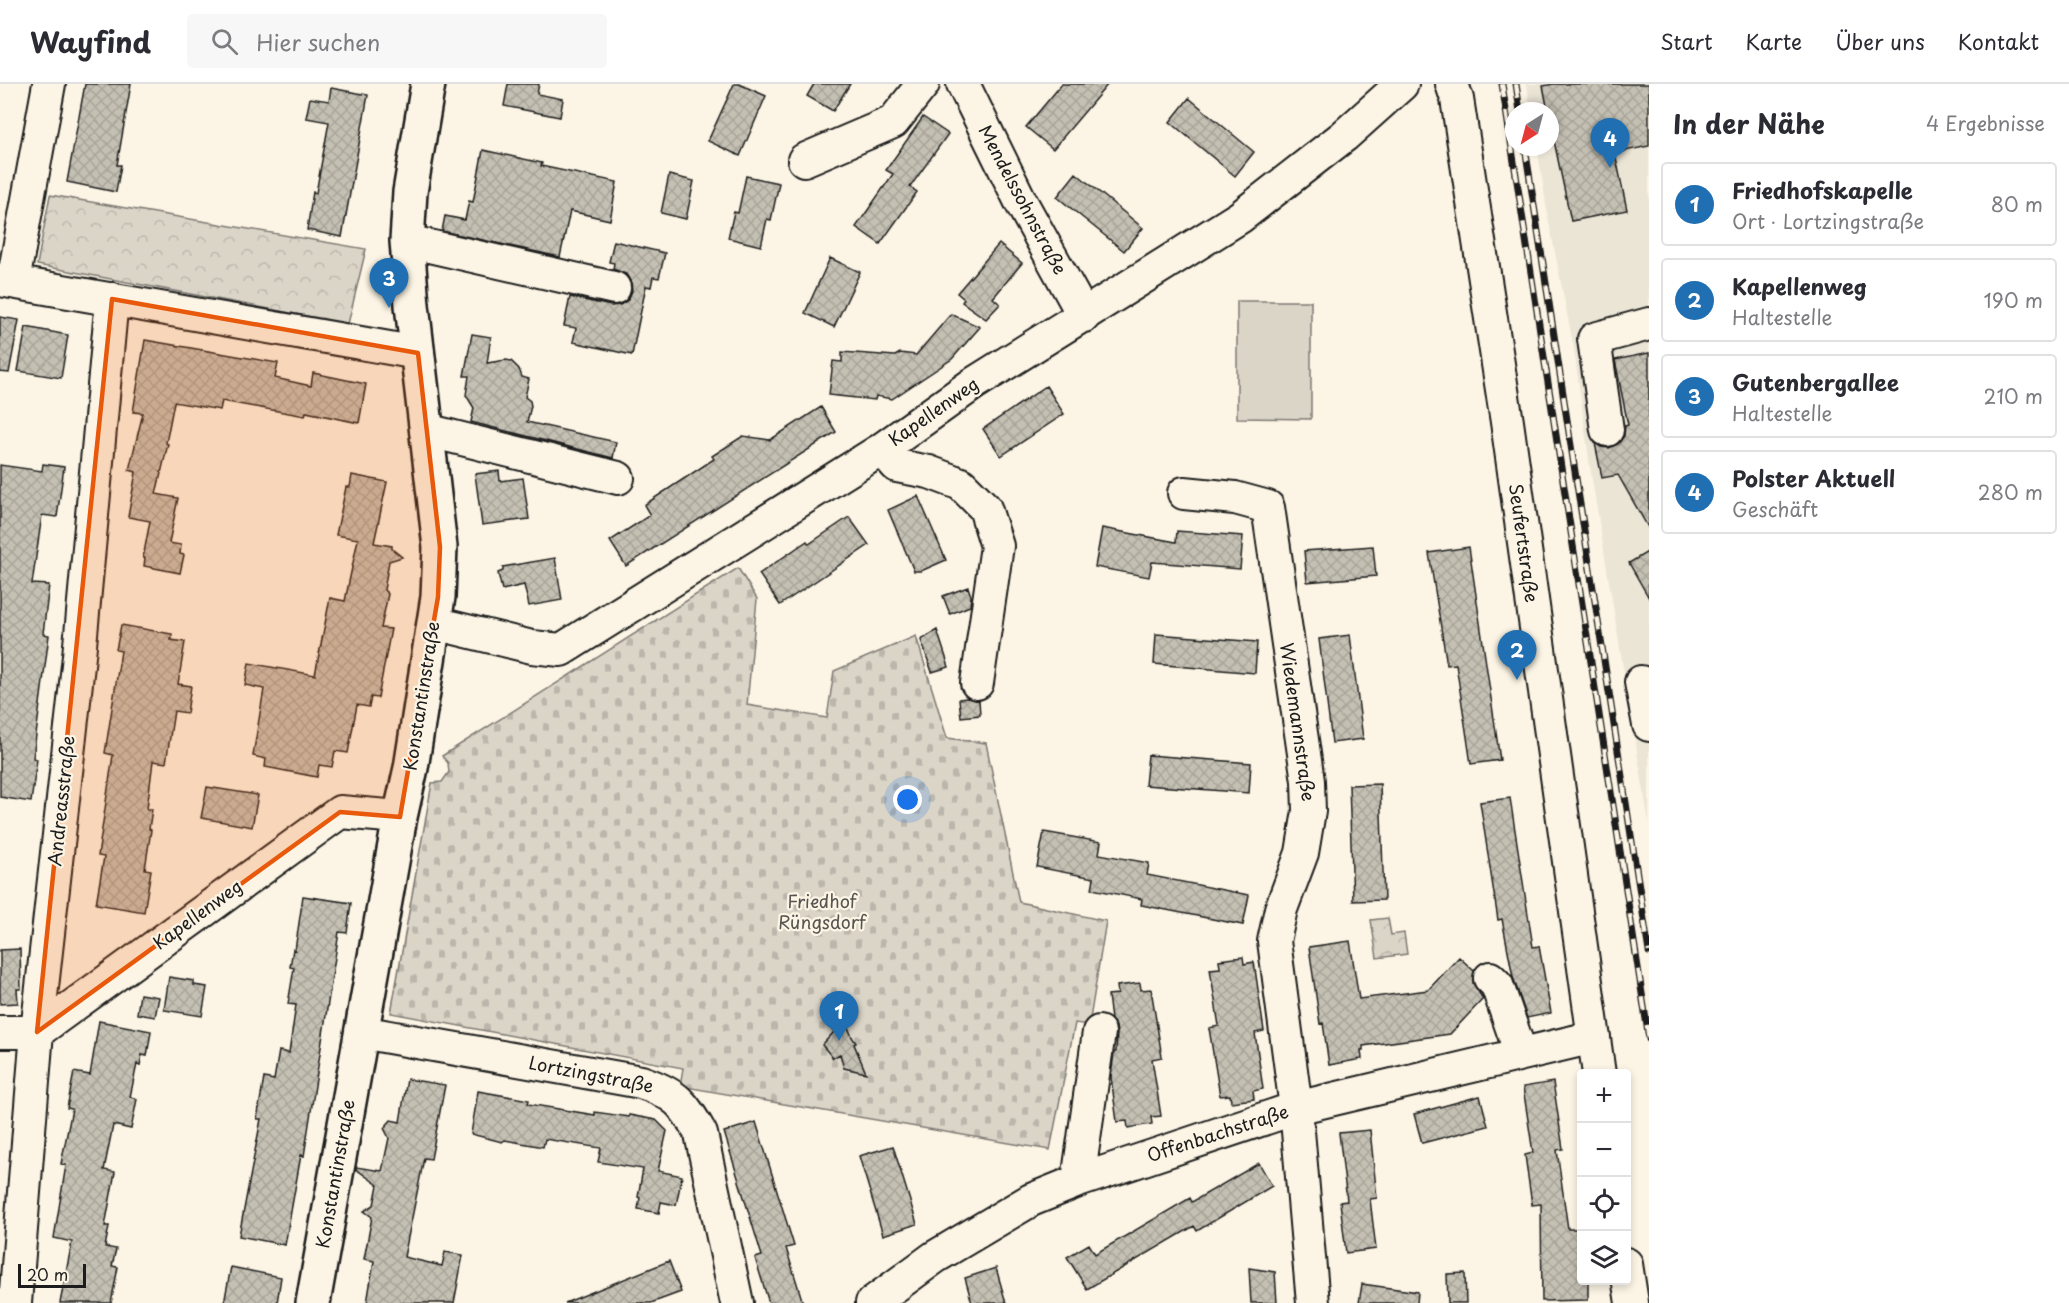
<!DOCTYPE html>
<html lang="de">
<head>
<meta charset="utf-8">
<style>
  :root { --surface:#fff; --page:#f7f7f7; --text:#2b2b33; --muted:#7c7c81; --line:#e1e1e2; --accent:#1f6fb2 }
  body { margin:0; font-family:"Playpen Sans",sans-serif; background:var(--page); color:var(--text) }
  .controls { position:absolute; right:18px; bottom:18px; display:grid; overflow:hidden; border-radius:6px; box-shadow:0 3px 9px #0003 }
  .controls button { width:54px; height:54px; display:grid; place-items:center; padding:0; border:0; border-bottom:2px solid var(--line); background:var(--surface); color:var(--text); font:30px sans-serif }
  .compass { position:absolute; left:1505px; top:18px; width:54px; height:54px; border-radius:50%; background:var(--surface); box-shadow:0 3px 9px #0003; rotate:216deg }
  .scale { position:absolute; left:18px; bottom:15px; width:68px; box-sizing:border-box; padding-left:6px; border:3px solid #1c1c1c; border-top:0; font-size:16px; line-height:21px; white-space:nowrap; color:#1c1c1c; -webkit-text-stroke:4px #fcf5e5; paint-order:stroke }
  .you { position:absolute; left:908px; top:716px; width:21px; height:21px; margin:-15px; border:4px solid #fff; border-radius:50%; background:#1a73e8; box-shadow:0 0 0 9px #1a73e833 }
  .badge { display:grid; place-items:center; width:39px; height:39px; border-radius:50%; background:var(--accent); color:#fff; font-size:20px; font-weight:700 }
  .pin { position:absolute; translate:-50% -50px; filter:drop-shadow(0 2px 3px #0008) }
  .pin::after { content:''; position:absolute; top:32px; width:21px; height:18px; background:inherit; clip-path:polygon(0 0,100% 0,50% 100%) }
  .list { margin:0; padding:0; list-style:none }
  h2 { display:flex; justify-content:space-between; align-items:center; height:78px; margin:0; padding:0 24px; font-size:26px }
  h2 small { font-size:20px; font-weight:400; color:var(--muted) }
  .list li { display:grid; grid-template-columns:39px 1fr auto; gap:18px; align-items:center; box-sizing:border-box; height:84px; margin:0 12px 12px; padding:0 12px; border:2px solid var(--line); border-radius:6px }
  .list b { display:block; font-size:22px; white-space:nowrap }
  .list p { margin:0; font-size:20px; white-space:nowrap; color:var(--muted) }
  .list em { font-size:20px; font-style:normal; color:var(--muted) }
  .icon { flex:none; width:33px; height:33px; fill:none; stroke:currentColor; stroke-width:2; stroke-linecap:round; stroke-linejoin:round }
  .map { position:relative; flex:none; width:1649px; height:1219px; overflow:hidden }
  header { display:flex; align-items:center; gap:36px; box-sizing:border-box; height:84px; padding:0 30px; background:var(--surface); border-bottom:2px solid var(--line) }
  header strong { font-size:28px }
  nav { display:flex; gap:33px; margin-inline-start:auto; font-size:21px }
  .search { width:420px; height:54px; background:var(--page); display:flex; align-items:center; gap:15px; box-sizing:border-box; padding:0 21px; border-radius:6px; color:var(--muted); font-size:22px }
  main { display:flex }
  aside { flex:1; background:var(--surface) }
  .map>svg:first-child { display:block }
  .built { fill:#ebe5d6 }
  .cemetery { fill:url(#cemetery-stones); stroke:#7c7872; stroke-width:1.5 }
  .park { fill:url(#park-crowns); stroke:#7c7872; stroke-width:1.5 }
  .pitch { fill:#dbd5c8; stroke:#7c7872; stroke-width:1.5 }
  .building { fill:url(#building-cross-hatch); stroke:#1c1c1c; stroke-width:1.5 }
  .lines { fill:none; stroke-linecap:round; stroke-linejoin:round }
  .minor-casing { stroke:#1c1c1c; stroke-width:36 }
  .major-casing { stroke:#1c1c1c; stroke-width:38 }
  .minor { stroke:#fcf5e5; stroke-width:32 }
  .major { stroke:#fcf5e5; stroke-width:33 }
  .rail-casing { stroke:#1c1c1c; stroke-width:7 }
  .rail { stroke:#fcf5e5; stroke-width:4.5; stroke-dasharray:14; stroke-linecap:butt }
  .marked { fill:#e8590c; fill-opacity:0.2; stroke:#e8590c; stroke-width:4.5; stroke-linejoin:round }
  .labels { text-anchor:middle; stroke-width:4.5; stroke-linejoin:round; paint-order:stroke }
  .street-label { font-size:18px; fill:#1c1c1c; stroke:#fcf5e5 }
  .park-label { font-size:18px; fill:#555450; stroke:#fcf5e5 }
</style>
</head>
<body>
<header>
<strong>Wayfind</strong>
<div class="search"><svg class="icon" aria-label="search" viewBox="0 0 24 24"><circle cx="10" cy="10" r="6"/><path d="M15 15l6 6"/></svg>Hier suchen</div>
<nav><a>Start</a><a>Karte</a><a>Über uns</a><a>Kontakt</a></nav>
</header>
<main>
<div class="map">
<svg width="1649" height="1219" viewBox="0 0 1649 1219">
  <defs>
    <pattern id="cemetery-stones" width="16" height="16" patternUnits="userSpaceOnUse" patternTransform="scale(1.5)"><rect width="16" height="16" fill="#dbd5c8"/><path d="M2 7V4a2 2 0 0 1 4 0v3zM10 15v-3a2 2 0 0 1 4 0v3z" fill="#bbb6ab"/></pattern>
    <pattern id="park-crowns" width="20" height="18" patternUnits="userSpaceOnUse" patternTransform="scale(1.5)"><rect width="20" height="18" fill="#dbd5c8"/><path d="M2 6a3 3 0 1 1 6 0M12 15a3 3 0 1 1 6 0" fill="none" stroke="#bbb6ab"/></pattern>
    <pattern id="building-cross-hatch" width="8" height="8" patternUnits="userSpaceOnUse" patternTransform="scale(1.5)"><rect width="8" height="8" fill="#c4c0b3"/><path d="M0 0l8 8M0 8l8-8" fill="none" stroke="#a8a499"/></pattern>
  </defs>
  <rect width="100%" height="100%" fill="#fcf5e5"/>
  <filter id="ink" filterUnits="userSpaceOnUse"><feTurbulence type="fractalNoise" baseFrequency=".0167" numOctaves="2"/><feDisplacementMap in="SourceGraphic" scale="12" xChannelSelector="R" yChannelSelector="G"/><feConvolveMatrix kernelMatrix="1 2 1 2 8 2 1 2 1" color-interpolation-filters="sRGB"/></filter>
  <g filter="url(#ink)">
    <path class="built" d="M1527 0H1649V739L1590 383 1574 265 1548 133 1537 63H1550V27H1531Z"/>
    <path class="cemetery" d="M738 484 757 515 747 621 827 634 834 587 916 552 947 654 986 659 1019 818 1106 837 1089 941 1075 939 1050 1066 680 1002 683 984 391 929 432 699 442 698 449 688 448 679 442 672Z"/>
    <path class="park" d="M50 111 366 165 348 240 37 181Z
      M1388 834 1391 851 1404 849 1407 870 1377 874 1371 836Z"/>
    <path class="pitch" d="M1237 217H1311V335L1237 334Z"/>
    <path class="building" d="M85 0H131L117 81H121L116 108 67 98Z
      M508 0H539L537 10 563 15 560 33 504 22Z
      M734 0H739L766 12 740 72 708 57Z
      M814 0H850L833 27 807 12Z
      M1062 0H1108L1053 65 1026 43Z
      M1553 0H1649V62L1615 69 1627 126 1571 137 1550 38V27H1548L1543 2Z
      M331 4 368 11 342 153 307 146 313 108 316 109 329 38 306 34 310 14 329 17Z
      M1189 14 1254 68 1235 92 1170 38Z
      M923 33 948 50 910 103 917 108 880 160 856 143 893 90 886 86Z
      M483 66 542 79 541 82 617 98 610 136 570 127 560 173 442 147 445 132 465 136 469 117 473 118Z
      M1076 89 1143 144 1124 167 1057 113Z
      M669 91 694 97 686 135 661 129Z
      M746 92 779 99 771 136 767 135 761 162 728 154 734 128 738 129Z
      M614 157 665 169 659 194 653 193 651 203 646 202 632 271 573 258 576 244 564 242 570 213 611 222 620 221 628 216 632 207 631 198 626 190 613 185 614 179 609 178Z
      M999 160 1022 179 993 214 1000 220 986 235 962 218 964 215 957 209Z
      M830 174 860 188 834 243 805 229Z
      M951 230 980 243 952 275 892 315 876 312 875 316 829 311 833 277 842 278V268L895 272 900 269 916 271Z
      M0 233 19 236 9 289 0 288Z
      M26 243 68 251 61 294 18 287Z
      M472 250 491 253 487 279 506 276 511 277 519 285 522 293 529 295 525 313 530 317 531 322 527 338 616 358 613 374 471 338 474 324 466 311 469 292H464Z
      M145 256 278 279 275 294 311 302 313 289 366 300 359 339 306 328 305 332 222 317 220 326 174 318 166 359 168 360 156 410 178 414 169 459 181 461 180 470 184 471 180 489 144 482 145 474H143L150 437 128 433 136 388 129 386 143 329 133 328Z
      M1649 269V445L1618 391 1602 394 1595 359 1601 363 1609 364 1618 360 1624 352 1625 342 1628 341 1615 276Z
      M1046 302 1064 330 1001 372 983 345Z
      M821 323 836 348 626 482 610 457 650 431 644 421 714 375 712 372 743 352 770 356Z
      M43 380 64 383 57 433 42 431 32 500 49 501 43 550 49 551 33 674 37 675 31 718 0 713V381L42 387Z
      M499 387 500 397 523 394 529 435 482 441 475 390Z
      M352 391 387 398 374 459 392 462V465L402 473 389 477 384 506 388 510 381 544 391 545 378 614 371 613 369 623 357 621 348 669 335 667 332 683 319 681 317 693 265 683 266 675 253 672 264 605 245 601 249 579 315 591 330 514 345 517 358 455 336 451 346 403H350Z
      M918 412 946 476 921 487H914L888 426Z
      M849 433 869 461 780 521 759 490 807 457 809 460Z
      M1102 444 1176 458 1177 447 1243 452 1240 485 1152 478 1149 493 1095 483Z
      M1373 462 1376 492 1307 498 1304 467Z
      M1469 463 1500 676 1471 680 1456 580 1447 581 1429 469Z
      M1649 467V514L1629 479Z
      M555 474 562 516 529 522 524 501 502 506 498 489 503 487V483Z
      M968 503 971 512 970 522 950 530 943 512Z
      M121 541 172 550 171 556 185 558 178 600 191 602 187 629 174 627 166 679 153 677 147 725H152L149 745 151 746 145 785 151 786 144 828 96 820 104 773 98 772 113 671 105 669 121 567 116 566Z
      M937 546 949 583 932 588 921 556Z
      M1156 550 1257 558 1255 589 1154 580Z
      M1350 551 1363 655 1332 659 1319 555Z
      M967 614 979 616 980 631 961 633 959 615Z
      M1148 671 1251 679 1249 709 1145 701Z
      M1380 700 1384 816 1353 817 1349 701Z
      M207 703 258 711 252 743 201 734Z
      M1510 714 1533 863 1539 862 1551 929 1527 934 1513 893 1502 835 1498 836 1480 718Z
      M1044 748 1101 758 1099 770 1149 779 1147 791 1249 811 1243 841 1141 821 1142 815 1092 805 1094 794 1037 783Z
      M303 812 351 819 347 849 339 848 304 1072 301 1071 285 1161 239 1152 261 1035H257L264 994 274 996 279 967 289 969 296 921 288 920 294 884 290 883 293 865 295 866Z
      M1350 857 1359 915 1428 906 1459 873 1474 887 1473 899 1483 915 1450 950 1363 962V966H1361L1362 975 1329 981 1323 939 1320 940 1309 863Z
      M20 865 21 905H17L18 919 0 920V866Z
      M1243 873 1244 880 1254 878 1264 947 1255 949 1263 1005 1253 1007 1254 1015 1231 1018 1230 1011 1220 1012 1209 944 1219 942 1210 885 1220 884 1219 876Z
      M169 893 194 897V901L207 903 202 932 164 926Z
      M1140 899 1141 906 1151 905 1162 973 1152 975 1161 1032 1151 1033 1152 1040 1128 1044 1127 1037 1117 1038 1111 993 1114 968H1116L1117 950 1116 942 1111 936 1108 911 1118 910 1117 902Z
      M140 910 159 913 155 933 137 930Z
      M841 926 852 953 856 959 854 960 866 989 844 984 840 970 833 974 822 961 834 948 829 930Z
      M99 937 151 947 147 972 142 971 140 981 137 980 130 1013 137 1015 131 1045 113 1041 104 1086 115 1088 105 1142H109L105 1163 116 1165 112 1182 118 1183 111 1219H60L72 1158 54 1154 66 1081 61 1080 72 1025 67 1024 74 988 90 991Z
      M407 995 445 1001 431 1075 424 1074 404 1173 442 1182 445 1168 463 1171 454 1219H367L374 1177 364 1175 372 1133 364 1127 374 1121 378 1101 356 1085V1083L382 1087 389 1054 384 1044 391 1036 400 1038Z
      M1553 998 1563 1065 1557 1066 1568 1145H1581V1197H1588V1216L1542 1217 1541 1120 1532 1121 1525 1071 1533 1069 1523 1003Z
      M478 1007 529 1016 528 1020 595 1031V1028L629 1033V1031L656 1036 667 1047 658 1087 682 1092 676 1121 661 1118 659 1129 638 1125 640 1114 638 1113 643 1085 598 1078 601 1064 545 1055 543 1063 505 1056 502 1058 471 1050Z
      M1480 1012 1488 1042 1422 1059 1414 1030Z
      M756 1038 794 1162 786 1164 803 1219H769L755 1174 762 1172 724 1048Z
      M1370 1046 1377 1114 1370 1115 1376 1165 1346 1169 1340 1118 1347 1117 1339 1049Z
      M893 1062 917 1140 883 1151 859 1072Z
      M1259 1079 1272 1102 1197 1147 1194 1142 1087 1205 1067 1173 1089 1160 1095 1170 1190 1114 1192 1118Z
      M669 1177 681 1208 651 1219H565Z
      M231 1183 281 1193 277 1219H224Z
      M996 1184 1006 1219H972L965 1194Z
      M1249 1184 1275 1188 1277 1219H1251Z
      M1465 1189 1466 1219H1448L1447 1190Z
      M1362 1200 1418 1208 1417 1219H1359Z"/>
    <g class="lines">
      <defs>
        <path id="minor" d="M963 0 1021 118 1084 232
          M1452 0 1457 15 1507 338 1599 990
          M804 76 893 38 923 0
          M407 157 614 204
          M0 196 418 269
          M13 198 49 0
          M426 346 618 394
          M1607 346 1594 255 1649 240
          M882 365 897 382 929 388 961 400 985 424 997 462 977 599
          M1184 409 1235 414 1268 423 1308 697 1309 727 1302 769 1281 825 1274 857 1296 1024 1313 1219
          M434 539 532 563 561 566 882 365 973 300 1240 133 1344 52 1402 0
          M1641 598 1649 641
          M1490 894 1497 901 1521 970
          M0 948H37L340 728 400 733
          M361 948 641 998C676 1010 683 1018 701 1050L737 1219
          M1078 1097 1099 948
          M1626 1180 1632 1219
          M15 1219 37 948 79 572 112 215
          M872 1219 935 1173 1031 1116 1078 1097 1296 1024 1594 953"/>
        <path id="major" d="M313 1219 400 733 411 684 438 513 440 463 412 221 407 157 410 108 428 0"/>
      </defs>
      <use href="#minor" class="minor-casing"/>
      <use href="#major" class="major-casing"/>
      <use href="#minor" class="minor"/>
      <use href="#major" class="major"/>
      <defs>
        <path id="rail" d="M1502 0 1649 955
          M1516 0 1520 27
          M1525 63 1649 868"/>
      </defs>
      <use href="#rail" class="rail-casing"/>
      <use href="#rail" class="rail"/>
    </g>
  </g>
  <path class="marked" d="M112 215 418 269 440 463 438 513 400 733 340 728 37 948Z"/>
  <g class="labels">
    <g class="street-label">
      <text transform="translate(1022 116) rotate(62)" y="6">Mendelssohnstraße</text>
      <text transform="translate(934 328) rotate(-35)" y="6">Kapellenweg</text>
      <text transform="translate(1523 459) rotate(82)" y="6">Seufertstraße</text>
      <text transform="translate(422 612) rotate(-81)" y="6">Konstantinstraße</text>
      <text transform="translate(1297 638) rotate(82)" y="6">Wiedemannstraße</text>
      <text transform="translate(62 717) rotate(-84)" y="6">Andreasstraße</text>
      <text transform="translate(198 831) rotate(-36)" y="6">Kapellenweg</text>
      <text transform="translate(591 991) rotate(11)" y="6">Lortzingstraße</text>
      <text transform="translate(1218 1050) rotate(-18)" y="6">Offenbachstraße</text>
      <text transform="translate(336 1090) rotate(-80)" y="6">Konstantinstraße</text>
    </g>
    <g class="park-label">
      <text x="822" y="824">Friedhof<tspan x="822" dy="21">Rüngsdorf</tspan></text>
    </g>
  </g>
</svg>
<div class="controls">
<button>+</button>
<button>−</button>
<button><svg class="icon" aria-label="locate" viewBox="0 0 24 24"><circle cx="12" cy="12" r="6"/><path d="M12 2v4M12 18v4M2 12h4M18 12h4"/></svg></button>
<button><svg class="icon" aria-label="layers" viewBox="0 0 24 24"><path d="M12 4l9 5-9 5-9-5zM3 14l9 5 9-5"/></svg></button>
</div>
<svg class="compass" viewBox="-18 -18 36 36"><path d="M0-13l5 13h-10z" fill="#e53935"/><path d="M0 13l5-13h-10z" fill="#7c7c81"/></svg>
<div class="scale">20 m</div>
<div class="you"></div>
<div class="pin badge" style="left:839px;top:957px">1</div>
<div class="pin badge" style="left:1517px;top:596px">2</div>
<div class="pin badge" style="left:389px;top:224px">3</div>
<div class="pin badge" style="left:1610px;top:84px">4</div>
</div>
<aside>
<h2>In der Nähe<small>4 Ergebnisse</small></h2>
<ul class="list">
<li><span class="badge">1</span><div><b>Friedhofskapelle</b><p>Ort · Lortzingstraße</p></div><em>80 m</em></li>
<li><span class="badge">2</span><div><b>Kapellenweg</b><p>Haltestelle</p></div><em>190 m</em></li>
<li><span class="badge">3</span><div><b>Gutenbergallee</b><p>Haltestelle</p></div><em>210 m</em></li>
<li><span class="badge">4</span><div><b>Polster Aktuell</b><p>Geschäft</p></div><em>280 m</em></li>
</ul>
</aside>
</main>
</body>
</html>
